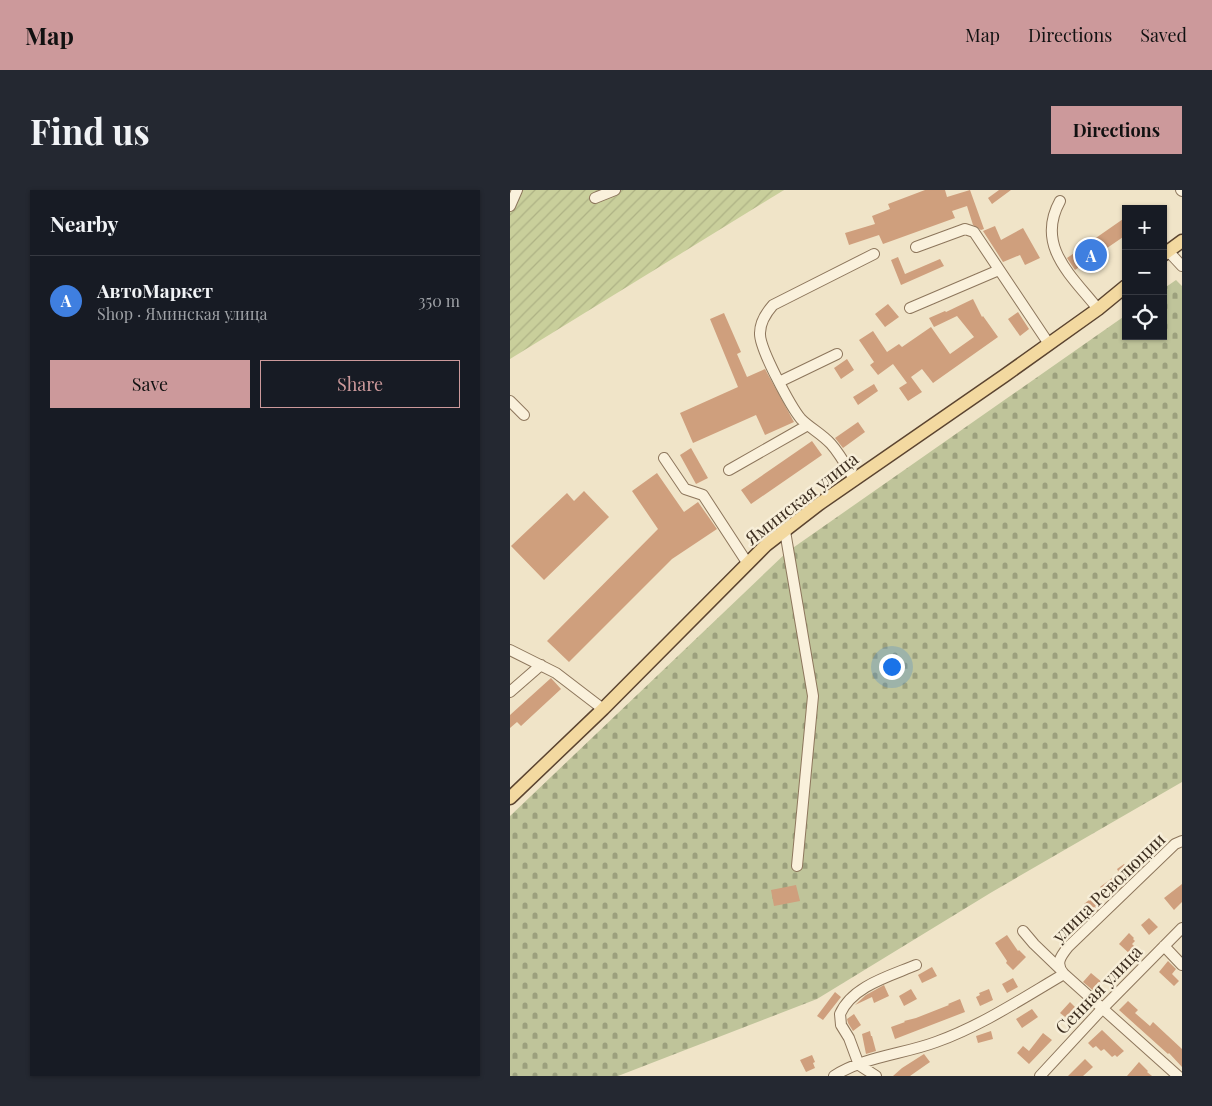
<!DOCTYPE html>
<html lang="en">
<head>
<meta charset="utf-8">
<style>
  :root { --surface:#171b24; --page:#242831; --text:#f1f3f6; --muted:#9ea1a6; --line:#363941; --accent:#cc999b }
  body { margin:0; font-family:"Playfair Display",serif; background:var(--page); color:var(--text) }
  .controls { position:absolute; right:15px; top:15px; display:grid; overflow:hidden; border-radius:0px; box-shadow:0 1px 4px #0004 }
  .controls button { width:45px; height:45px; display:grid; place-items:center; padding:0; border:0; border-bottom:1px solid var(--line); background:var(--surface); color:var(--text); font:25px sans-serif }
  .you { position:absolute; left:381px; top:476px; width:18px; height:18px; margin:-12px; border:4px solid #fff; border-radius:50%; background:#1a73e8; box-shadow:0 0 0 8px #1a73e833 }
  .badge { display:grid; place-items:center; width:32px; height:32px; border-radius:50%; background:var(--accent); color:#fff; font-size:16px; font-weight:700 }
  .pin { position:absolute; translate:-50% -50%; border:2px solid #fff; box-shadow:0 1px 5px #0006 }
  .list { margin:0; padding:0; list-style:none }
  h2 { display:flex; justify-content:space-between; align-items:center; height:65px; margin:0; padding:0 20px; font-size:21px }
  h2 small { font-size:16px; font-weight:400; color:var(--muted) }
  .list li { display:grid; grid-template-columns:32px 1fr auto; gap:15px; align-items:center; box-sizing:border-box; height:90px; padding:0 20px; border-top:1px solid var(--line) }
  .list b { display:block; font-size:19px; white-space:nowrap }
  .list p { margin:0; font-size:16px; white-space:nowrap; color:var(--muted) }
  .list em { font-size:16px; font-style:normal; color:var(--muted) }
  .actions { display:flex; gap:10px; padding:15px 20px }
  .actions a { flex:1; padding:11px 0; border:1px solid var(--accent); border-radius:0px; text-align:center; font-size:18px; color:var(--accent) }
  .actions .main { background:var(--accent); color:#111 }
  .icon { flex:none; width:28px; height:28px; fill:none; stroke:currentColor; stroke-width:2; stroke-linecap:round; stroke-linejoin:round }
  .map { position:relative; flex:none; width:672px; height:886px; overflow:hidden; border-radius:0px }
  header { display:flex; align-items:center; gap:30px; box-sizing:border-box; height:70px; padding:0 25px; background:var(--accent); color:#111 }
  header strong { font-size:24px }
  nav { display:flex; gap:28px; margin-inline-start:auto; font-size:18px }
  .intro { display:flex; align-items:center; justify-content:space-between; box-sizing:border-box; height:120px; padding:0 30px }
  h1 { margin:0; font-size:35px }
  .button { padding:12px 22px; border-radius:0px; background:var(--accent); color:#111; font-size:18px; font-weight:700 }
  main { display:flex; gap:30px; padding:0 30px }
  aside { flex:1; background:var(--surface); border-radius:0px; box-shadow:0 1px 4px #0004 }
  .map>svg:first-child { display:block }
  .cemetery { fill:url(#cemetery-stones) }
  .garden { fill:url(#garden-furrows) }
  .building { fill:#cf9f7d }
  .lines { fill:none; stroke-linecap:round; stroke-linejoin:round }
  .minor-casing { stroke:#8d765c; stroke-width:12 }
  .major-casing { stroke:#5b4430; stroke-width:15 }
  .minor { stroke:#faf1dc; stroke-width:10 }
  .major { stroke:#f3d9a0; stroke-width:12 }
  .labels { text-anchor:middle; stroke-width:5; stroke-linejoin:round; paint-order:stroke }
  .street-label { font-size:18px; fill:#3d2e20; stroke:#f7eed8 }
</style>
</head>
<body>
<header>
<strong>Map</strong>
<nav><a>Map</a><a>Directions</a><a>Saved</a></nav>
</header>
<div class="intro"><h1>Find us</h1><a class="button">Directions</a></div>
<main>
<aside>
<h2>Nearby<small></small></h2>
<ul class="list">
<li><span class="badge" style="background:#3f7fe0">A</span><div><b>АвтоМаркет</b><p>Shop · Яминская улица</p></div><em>350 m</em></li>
</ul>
<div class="actions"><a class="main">Save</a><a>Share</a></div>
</aside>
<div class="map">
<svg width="672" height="886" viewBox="0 0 672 886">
  <defs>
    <pattern id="cemetery-stones" width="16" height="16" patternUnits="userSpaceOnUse" patternTransform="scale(1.25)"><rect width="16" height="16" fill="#bfc49a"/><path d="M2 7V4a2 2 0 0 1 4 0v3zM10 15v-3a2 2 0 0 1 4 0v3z" fill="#9ca07d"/></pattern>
    <pattern id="garden-furrows" width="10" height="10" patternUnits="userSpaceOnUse" patternTransform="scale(1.25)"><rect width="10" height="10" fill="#c9cf9b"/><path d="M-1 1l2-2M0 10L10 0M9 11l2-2" fill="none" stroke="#aeb285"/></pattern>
  </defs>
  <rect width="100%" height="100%" fill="#f0e4c8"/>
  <path class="cemetery" d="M666 90 672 96V592L482 702 307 809 108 886H0V626L277 362 616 125V146H653V99Z"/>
  <path class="garden" d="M0 0H274L0 169Z"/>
  <path class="building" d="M415 0H435L437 7 460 0 474 39 471 40 463 35 457 16 442 21 445 28 373 54 369 45 339 55 335 43 365 34 362 26 380 19 378 14Z
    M489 0H501L482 14 478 8Z
    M616 27V45L565 80 557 68Z
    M485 36 491 50 513 38 530 68 515 75 510 65 493 72 473 41Z
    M388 67 395 84 430 69 434 76 391 95 381 70Z
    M463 109 472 127 473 126 488 147 423 193 412 179 401 187 412 202 398 211 389 198 397 193 383 174 368 185 360 175 364 172 349 150 363 141 377 162 389 154 392 157 421 137 440 164 464 147 447 126 424 137 419 128 435 121 436 122Z
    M378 114 389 127 375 137 365 124Z
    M508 122 519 139 510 146 498 129Z
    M214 123 231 162 227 164 237 187 255 179 284 232 255 245 246 225 183 253 170 223 228 197 200 129Z
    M337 169 344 180 331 189 324 178Z
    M364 194 368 201 348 215 343 207Z
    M348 232 355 242 333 258 325 248Z
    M302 251 312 265 241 314 231 300Z
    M181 258 198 288 186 294 170 265Z
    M147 283 174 322 188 312 207 339 162 369 59 472 37 451 148 339 122 301Z
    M74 301 99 327 34 390 1 356 57 303 64 311Z
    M41 488 51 499 11 536 7 532 0 538V525Z
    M622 672 626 679 608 692 611 695 604 701 601 696 594 701 590 697 609 683 607 679 614 674 616 676Z
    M672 694V712L664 720 654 708Z
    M286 695 290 711 264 716 261 700Z
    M584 706 590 714 580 722 574 714Z
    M639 728 648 737 639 745 631 735Z
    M619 743 624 748 623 749 625 751 622 754 626 758 620 764 609 754Z
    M497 745 508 761 509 760 516 767 503 780 496 773 497 771 485 753Z
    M658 771 666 779 662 784 669 791 664 796 649 782Z
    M422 777 427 786 412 793 408 785Z
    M581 783 593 793 585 802 573 792Z
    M503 788 508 797 497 803 492 794Z
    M374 795 379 806 364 813 362 807 345 815 356 805Z
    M401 799 407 809 394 816 389 806Z
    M479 799 483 810 470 816 466 807 470 805 469 803Z
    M325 802 331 807 313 830 307 826Z
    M450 809 455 822 385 849 381 837 395 832 394 831 406 828 439 815 438 814Z
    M618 811 628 820 625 823 640 836 643 832 672 859V877L659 863 658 864 609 820Z
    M560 812 568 820 559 830 550 823Z
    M522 819 528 827 512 838 506 829Z
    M344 824 351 835 343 841 338 833 337 829Z
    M592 840 614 861 607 867 605 865 602 867 594 859 591 861 586 856 583 858 578 853Z
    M360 841 361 846H362L366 861 356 864 352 844Z
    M481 841 483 849 468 853 466 846Z
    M533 843 542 850 519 874 507 863 513 856 519 861Z
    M414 864 420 872 400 886H383L392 878Z
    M302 865 305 872 303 873 305 878 296 882 290 870Z
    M575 869 583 877 573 886H558Z
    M629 872 638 881 637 882 642 886H617Z"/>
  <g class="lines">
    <defs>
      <path id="minor" d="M671 0 672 1
        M85 8 105 0
        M550 11C525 56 562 86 588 119
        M0 16 7 0
        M406 57 455 39 464 42 539 154
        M658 61 672 76
        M400 118 489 80
        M269 192 327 164
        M0 211 14 225
        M154 268 175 299 193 305 238 374
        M219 280 298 235
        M344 289C337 277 330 264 321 254 312 244 300 238 291 229 281 217 249 158 250 143 250 132 256 123 263 115L364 64
        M275 341 303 506 287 676
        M0 460 46 483 93 519
        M0 502 31 475
        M513 741 524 754 550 779
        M654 756 672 775
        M554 784 668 886
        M324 886C353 867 394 864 426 852 471 836 513 808 554 784 545 774 550 767 558 757L665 654 672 651
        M366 886 349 875 339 848 331 835 330 824C342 796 380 786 406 775
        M530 886 592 819 672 738"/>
      <path id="major" d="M653 65 672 51
        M0 608 93 519 256 355 309 314 494 186 588 119 616 96"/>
    </defs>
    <use href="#minor" class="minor-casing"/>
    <use href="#major" class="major-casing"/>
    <use href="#minor" class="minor"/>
    <use href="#major" class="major"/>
  </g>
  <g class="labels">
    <g class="street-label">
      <text transform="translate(292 309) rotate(-38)" y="6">Яминская улица</text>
      <text transform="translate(599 698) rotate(-44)" y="6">улица Революции</text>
      <text transform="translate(589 800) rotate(-46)" y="6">Сенная улица</text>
    </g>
  </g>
</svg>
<div class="controls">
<button>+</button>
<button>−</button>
<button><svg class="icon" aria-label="locate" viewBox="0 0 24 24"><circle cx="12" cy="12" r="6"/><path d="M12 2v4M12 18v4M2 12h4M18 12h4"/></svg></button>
</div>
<div class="you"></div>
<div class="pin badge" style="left:581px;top:65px;background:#3f7fe0">A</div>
</div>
</main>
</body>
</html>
